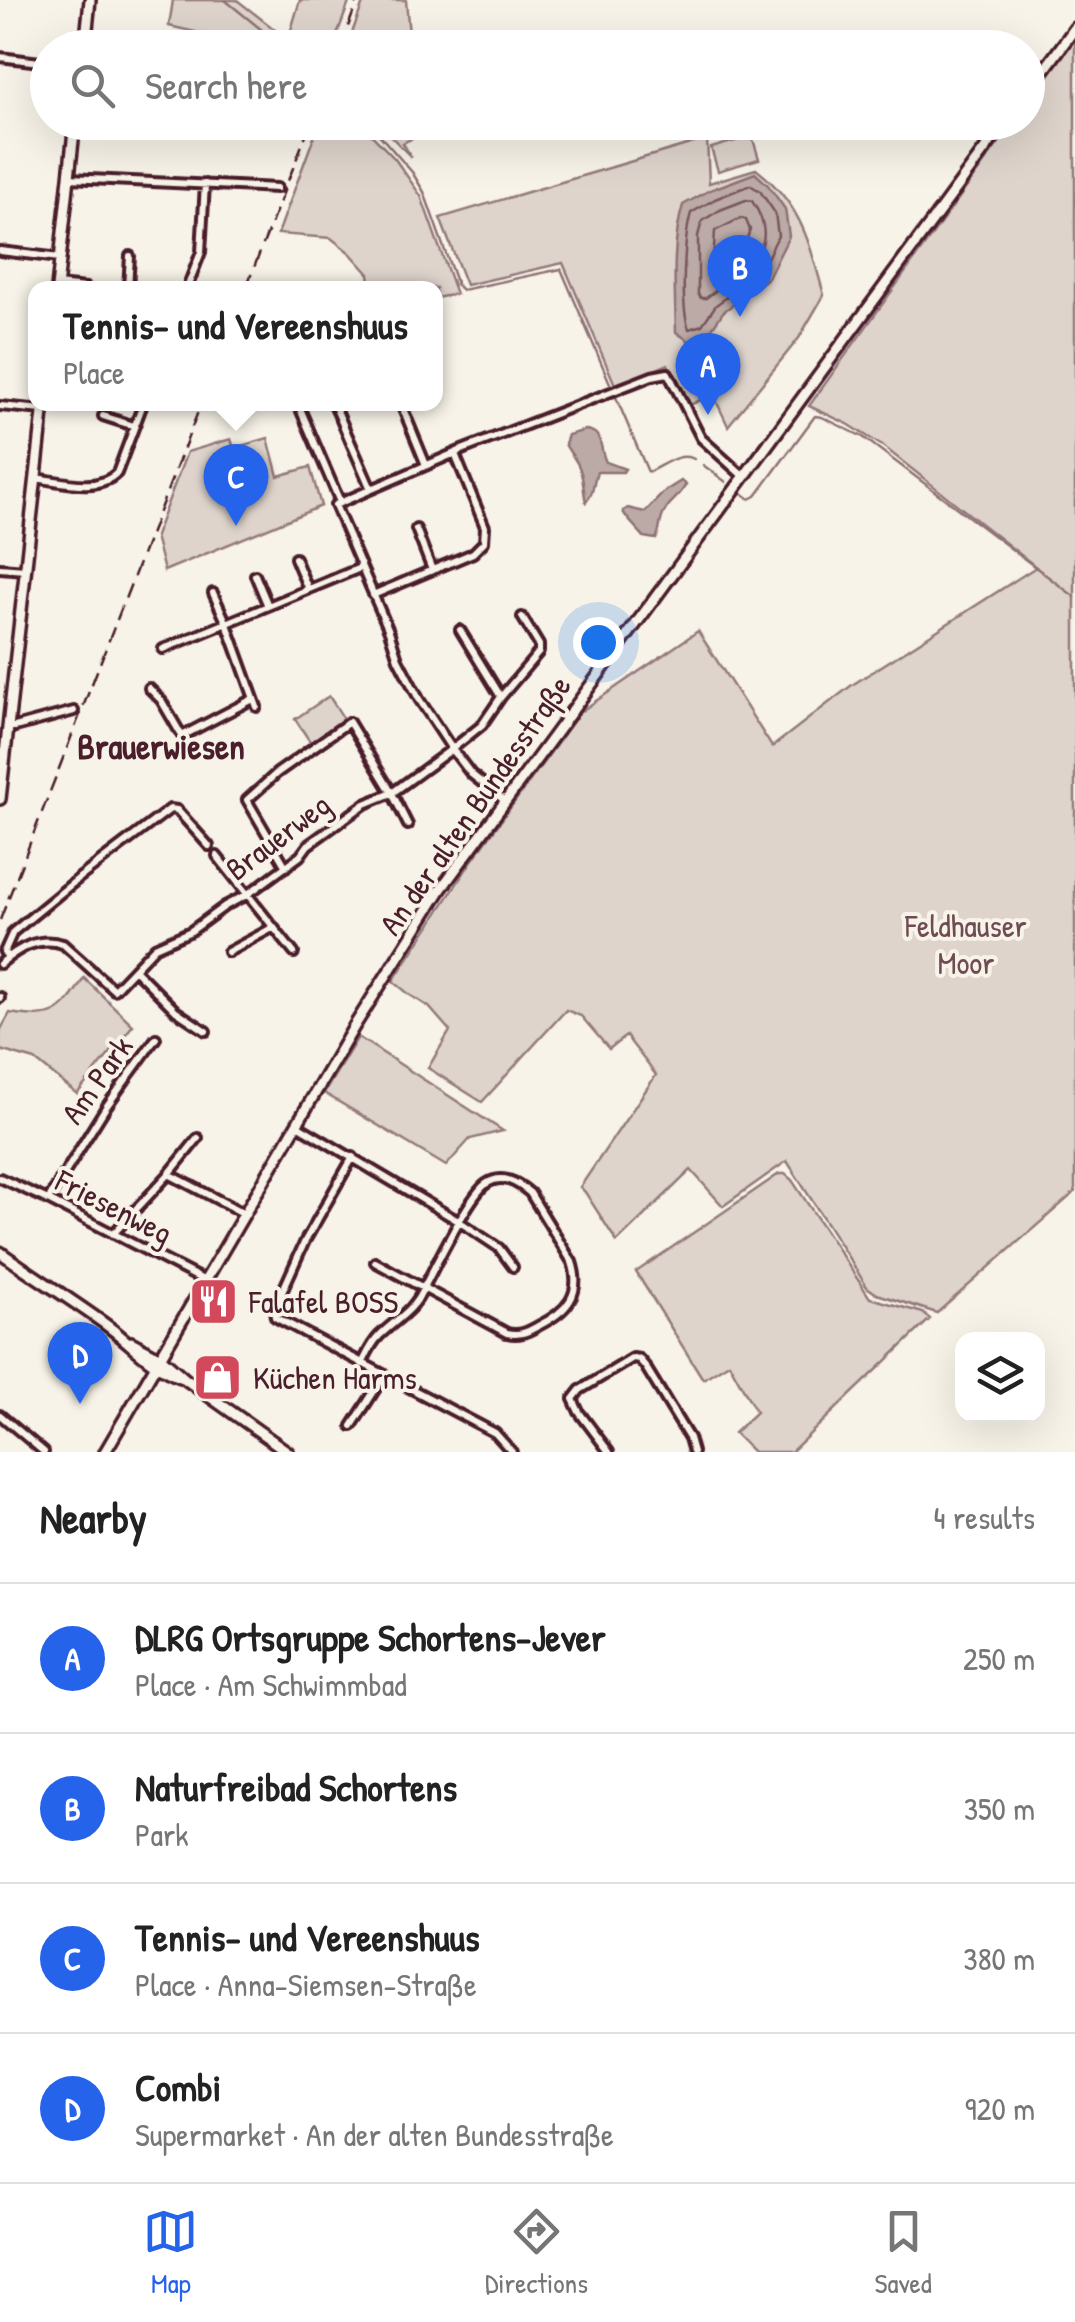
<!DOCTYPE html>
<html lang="en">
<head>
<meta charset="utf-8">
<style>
  :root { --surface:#fff; --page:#f6f6f6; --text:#222; --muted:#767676; --line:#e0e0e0; --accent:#2563eb }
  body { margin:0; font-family:"Patrick Hand",sans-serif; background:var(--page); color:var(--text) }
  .controls { position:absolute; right:30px; bottom:30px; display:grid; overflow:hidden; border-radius:20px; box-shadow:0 10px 40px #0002 }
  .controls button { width:90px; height:90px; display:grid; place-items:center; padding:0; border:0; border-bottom:2px solid var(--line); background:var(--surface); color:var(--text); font:50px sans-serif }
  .you { position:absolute; left:598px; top:642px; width:35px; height:35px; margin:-25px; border:8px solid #fff; border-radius:50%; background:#1a73e8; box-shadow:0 0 0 15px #1a73e833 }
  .badge { display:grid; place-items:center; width:65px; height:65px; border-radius:50%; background:var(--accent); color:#fff; font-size:32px; font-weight:700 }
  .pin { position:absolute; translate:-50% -82px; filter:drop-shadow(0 2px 5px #0008) }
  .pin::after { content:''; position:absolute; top:52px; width:35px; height:30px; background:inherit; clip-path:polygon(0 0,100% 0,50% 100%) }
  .popup { position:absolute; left:28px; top:281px; width:415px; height:130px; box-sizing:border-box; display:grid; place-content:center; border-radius:20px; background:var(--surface); filter:drop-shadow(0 2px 8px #0005); font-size:32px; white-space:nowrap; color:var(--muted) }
  .popup b { font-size:38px; color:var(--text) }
  .popup::after { content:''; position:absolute; left:50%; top:100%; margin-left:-20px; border:20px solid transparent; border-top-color:var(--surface) }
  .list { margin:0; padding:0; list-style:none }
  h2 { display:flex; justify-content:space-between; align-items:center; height:130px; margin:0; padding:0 40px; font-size:42px }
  h2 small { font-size:32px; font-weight:400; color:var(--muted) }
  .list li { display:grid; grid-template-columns:65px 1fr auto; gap:30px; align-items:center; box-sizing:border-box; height:150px; padding:0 40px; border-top:2px solid var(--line) }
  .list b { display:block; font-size:38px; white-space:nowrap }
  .list p { margin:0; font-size:32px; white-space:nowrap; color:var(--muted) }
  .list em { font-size:32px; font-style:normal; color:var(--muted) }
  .icon { flex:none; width:55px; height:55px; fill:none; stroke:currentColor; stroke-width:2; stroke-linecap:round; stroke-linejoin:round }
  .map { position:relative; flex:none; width:1075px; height:1452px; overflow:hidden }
  .search { position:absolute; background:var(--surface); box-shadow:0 10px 40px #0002; left:30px; right:30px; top:30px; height:110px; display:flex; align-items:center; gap:25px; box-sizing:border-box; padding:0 35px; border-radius:55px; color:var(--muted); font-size:38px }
  .sheet { height:730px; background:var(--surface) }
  nav { display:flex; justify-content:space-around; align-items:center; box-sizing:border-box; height:140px; border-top:2px solid var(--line); background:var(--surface); font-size:28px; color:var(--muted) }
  nav a { display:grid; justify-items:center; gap:5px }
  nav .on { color:var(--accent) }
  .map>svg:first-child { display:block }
  .green { fill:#ded4cc; stroke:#947a7c; stroke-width:2.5 }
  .water { fill:#bcaaa7; stroke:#8e7275; stroke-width:2.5 }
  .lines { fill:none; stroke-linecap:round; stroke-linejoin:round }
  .shore { stroke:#78575d; stroke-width:2.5 }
  .stream { stroke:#8e7275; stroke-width:2.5 }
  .street-casing { stroke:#4a1f2b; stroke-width:14 }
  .secondary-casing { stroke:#4a1f2b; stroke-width:16 }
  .street { stroke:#f7f3e8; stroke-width:6 }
  .secondary { stroke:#f7f3e8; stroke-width:9 }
  .rail { stroke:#4a1f2b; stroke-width:2.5; stroke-dasharray:15 8; stroke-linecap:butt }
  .labels { text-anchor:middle; stroke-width:8; stroke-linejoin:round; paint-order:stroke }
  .street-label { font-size:32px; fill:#4a1f2b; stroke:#f7f3e8 }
  .park-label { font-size:32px; fill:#6f4c53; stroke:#f7f3e8 }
  .poi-label { font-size:32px; fill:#4a1f2b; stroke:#f7f3e8; text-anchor:start }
  .neighbourhood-label { font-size:35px; font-weight:bold; fill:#4a1f2b; stroke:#f7f3e8 }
</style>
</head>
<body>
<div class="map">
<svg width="1075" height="1452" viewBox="0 0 1075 1452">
  <rect width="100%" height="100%" fill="#f7f3e8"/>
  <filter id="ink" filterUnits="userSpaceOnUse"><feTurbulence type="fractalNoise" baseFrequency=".01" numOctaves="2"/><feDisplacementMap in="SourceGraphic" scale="20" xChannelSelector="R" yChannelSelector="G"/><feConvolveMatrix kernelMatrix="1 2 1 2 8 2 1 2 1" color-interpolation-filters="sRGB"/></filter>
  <g filter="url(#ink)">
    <path class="green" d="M173 0H237L288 40 300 0H350L332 48 222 47V38L169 26Z
      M364 0H406L410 47H347Z
      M1075 37V1192L937 1313 877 1294 867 1287 787 1161 723 1206 691 1170 617 1242 585 1192 580 1187 656 1075 626 1036 609 1049 581 1016 566 1010 482 1102 428 1068 450 1031 429 1007 410 995 393 981 471 862 580 712 698 631 772 747 852 685 1036 567 884 447 848 424 809 406 1013 123 1028 122V103Z
      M319 123H360L395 159 421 196 456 294 436 298V288H371L369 274 350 253 331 238 278 234Z
      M378 123H420L425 132 403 143 411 157Z
      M752 136 759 159 718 171 711 148Z
      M707 139 709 183 756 169C802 205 809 242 824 295L799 338 728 426 713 394 690 405 668 364 616 387 563 263 466 285 440 218Z
      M268 438 278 476 310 467 321 506 164 571 155 536 187 452 231 439 234 448Z
      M329 696 345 721 311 743 295 719Z
      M84 978 133 1025 77 1094 35 1060 0 1050V1031L10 1013C53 1020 61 1015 84 978Z
      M358 1037 503 1131 470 1139 446 1166 324 1093Z
      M779 1174H785L792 1180 870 1298 923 1313 930 1319 791 1452H753L734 1433 756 1412 729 1363 703 1379 636 1272Z"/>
    <path class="water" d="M755 173 768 185 785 209 789 236 768 278 723 312 709 333 689 341 676 332C675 290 671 246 683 205L710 190Z
      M586 430C604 432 599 449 606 462L625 469 623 472H597C592 484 595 492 586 502 583 491 584 478 579 467 576 459 569 452 565 444L568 435Z
      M681 481 686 484C680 498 669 501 664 513 659 522 661 529 656 539L644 537C638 529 626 519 623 511L628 508 645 512 665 491Z"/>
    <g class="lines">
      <path class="shore" d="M750 185 760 191 775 213 778 236 760 272 716 305 702 325 689 329C680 307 684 238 691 213L715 199Z
        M746 200 752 201C786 251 740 270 706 298H701L698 294V236L702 221 720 210Z
        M741 218 746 220 750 230C745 247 734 264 715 268L713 264 715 231Z"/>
      <path class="stream" d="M225 0 284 48
        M368 122 412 172 424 192 457 285 462 290 561 269 648 472C663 466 679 451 694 459
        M703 465 726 482
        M742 493 750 499 756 496 815 416 822 417 863 437 1075 597"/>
      <defs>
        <path id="street" d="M0 57 48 63
          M69 178 277 188
          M0 251 60 258
          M57 285 86 288
          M128 288 130 256
          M187 288 201 252 205 184
          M298 404 340 502
          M334 404 371 489
          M401 404 426 465
          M0 406 43 410
          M103 416 134 426
          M35 478C61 481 97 493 117 473L143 404
          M416 529 432 570
          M295 558 308 589
          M0 568 25 570
          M255 575 268 606 360 568
          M213 593 227 624 257 707
          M373 595 473 553 484 542 485 527 455 454
          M460 630 501 697
          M163 649 268 606
          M149 688 161 700 182 736 253 699
          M9 727H15L74 711
          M505 801 471 774 452 749 419 699 398 659 389 631 335 505 462 450 652 376 668 373 701 438 743 476
          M217 856 294 953
          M286 867 247 800 277 773 349 722 392 793 408 825
          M228 952 274 927
          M8 957 4 952 13 932 79 878 170 809 177 810 209 846
          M0 964C19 948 38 936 63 944L114 990 155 947 191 931 225 906 248 894 300 856 308 845 365 804 392 793 452 749 482 725 501 697 539 652V645L522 617
          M134 969 176 1011 206 1031
          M0 997V998
          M297 1125 460 1222 499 1248 513 1267
          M353 1157 305 1241 274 1310 275 1317 495 1433 512 1452
          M169 1174 245 1214
          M0 1178 48 1200 205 1281
          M48 1200 106 1107 156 1038
          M113 1234 169 1174 198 1138
          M362 1364C367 1354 371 1344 379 1336 395 1320 414 1311 423 1289 435 1267 469 1196 486 1184 502 1173 517 1182 530 1193L572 1262C583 1295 566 1312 538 1326 527 1332 520 1336 507 1333L375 1262
          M0 1415 44 1452
          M352 1426 384 1376
          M609 1452 579 1412 573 1399 580 1390 633 1358 639 1359 645 1366 689 1438 693 1452"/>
        <path id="secondary" d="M85 48 90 0
          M1028 92 1075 28
          M57 288 75 122
          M0 799 44 404
          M0 1252C36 1278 74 1301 109 1327 137 1348 150 1367 185 1379
          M131 1342 161 1358 185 1379 288 1452
          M105 1452 355 1025 441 889 1005 122"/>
      </defs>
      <use href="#street" class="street-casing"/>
      <use href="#secondary" class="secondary-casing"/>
      <use href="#street" class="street"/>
      <use href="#secondary" class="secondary"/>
      <path class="rail" d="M340 48 358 0
        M246 288 311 122
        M0 920 201 404"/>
    </g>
  </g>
  <defs>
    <symbol id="restaurant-square" viewBox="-11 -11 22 22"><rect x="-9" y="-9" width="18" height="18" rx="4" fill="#d1495b" stroke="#f7f3e8"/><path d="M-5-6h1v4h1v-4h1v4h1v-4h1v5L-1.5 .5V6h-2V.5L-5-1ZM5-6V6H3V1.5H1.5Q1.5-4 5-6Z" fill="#fff"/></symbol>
    <symbol id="shop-square" viewBox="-11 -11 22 22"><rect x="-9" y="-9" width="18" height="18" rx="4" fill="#d1495b" stroke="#f7f3e8"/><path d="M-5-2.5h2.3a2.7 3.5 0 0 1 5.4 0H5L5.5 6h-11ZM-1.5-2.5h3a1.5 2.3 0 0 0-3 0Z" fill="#fff"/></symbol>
  </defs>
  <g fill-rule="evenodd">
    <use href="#restaurant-square" x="186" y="1274" width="55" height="55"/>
    <use href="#shop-square" x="190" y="1350" width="55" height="55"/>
  </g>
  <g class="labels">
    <g class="street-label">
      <text transform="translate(475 805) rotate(-55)" y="11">An der alten Bundesstraße</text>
      <text transform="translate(278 837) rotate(-37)" y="11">Brauerweg</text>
      <text transform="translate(97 1080) rotate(-55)" y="11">Am Park</text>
      <text transform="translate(114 1207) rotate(27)" y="11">Friesenweg</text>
    </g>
    <g class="park-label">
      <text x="966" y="937">Feldhauser<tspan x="966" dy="37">Moor</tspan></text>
    </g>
    <g class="poi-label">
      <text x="249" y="1313">Falafel BOSS</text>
      <text x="253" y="1389">Küchen Harms</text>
    </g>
    <g class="neighbourhood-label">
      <text x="161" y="759">Brauerwiesen</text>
    </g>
  </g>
</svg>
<div class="controls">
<button><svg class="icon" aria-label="layers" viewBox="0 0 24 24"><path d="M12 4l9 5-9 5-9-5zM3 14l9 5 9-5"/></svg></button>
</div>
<div class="you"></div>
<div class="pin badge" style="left:708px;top:415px">A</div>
<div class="pin badge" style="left:740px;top:317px">B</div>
<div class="pin badge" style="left:236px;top:526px">C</div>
<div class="popup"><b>Tennis- und Vereenshuus</b>Place</div>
<div class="pin badge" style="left:80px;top:1404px">D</div>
<div class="search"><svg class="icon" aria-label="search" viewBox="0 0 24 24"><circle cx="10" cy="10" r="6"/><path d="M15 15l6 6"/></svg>Search here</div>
</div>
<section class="sheet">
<h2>Nearby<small>4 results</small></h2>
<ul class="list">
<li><span class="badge">A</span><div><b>DLRG Ortsgruppe Schortens-Jever</b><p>Place · Am Schwimmbad</p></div><em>250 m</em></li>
<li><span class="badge">B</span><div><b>Naturfreibad Schortens</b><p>Park</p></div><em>350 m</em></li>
<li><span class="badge">C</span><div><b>Tennis- und Vereenshuus</b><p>Place · Anna-Siemsen-Straße</p></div><em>380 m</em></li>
<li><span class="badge">D</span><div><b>Combi</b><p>Supermarket · An der alten Bundesstraße</p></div><em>920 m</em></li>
</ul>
</section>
<nav>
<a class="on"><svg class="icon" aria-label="map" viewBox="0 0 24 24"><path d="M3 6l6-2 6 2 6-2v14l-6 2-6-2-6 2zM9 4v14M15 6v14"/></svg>Map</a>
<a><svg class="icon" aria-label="directions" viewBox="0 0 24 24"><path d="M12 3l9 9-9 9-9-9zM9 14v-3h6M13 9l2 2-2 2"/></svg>Directions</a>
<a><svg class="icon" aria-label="saved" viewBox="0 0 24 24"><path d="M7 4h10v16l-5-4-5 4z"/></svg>Saved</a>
</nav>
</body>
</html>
